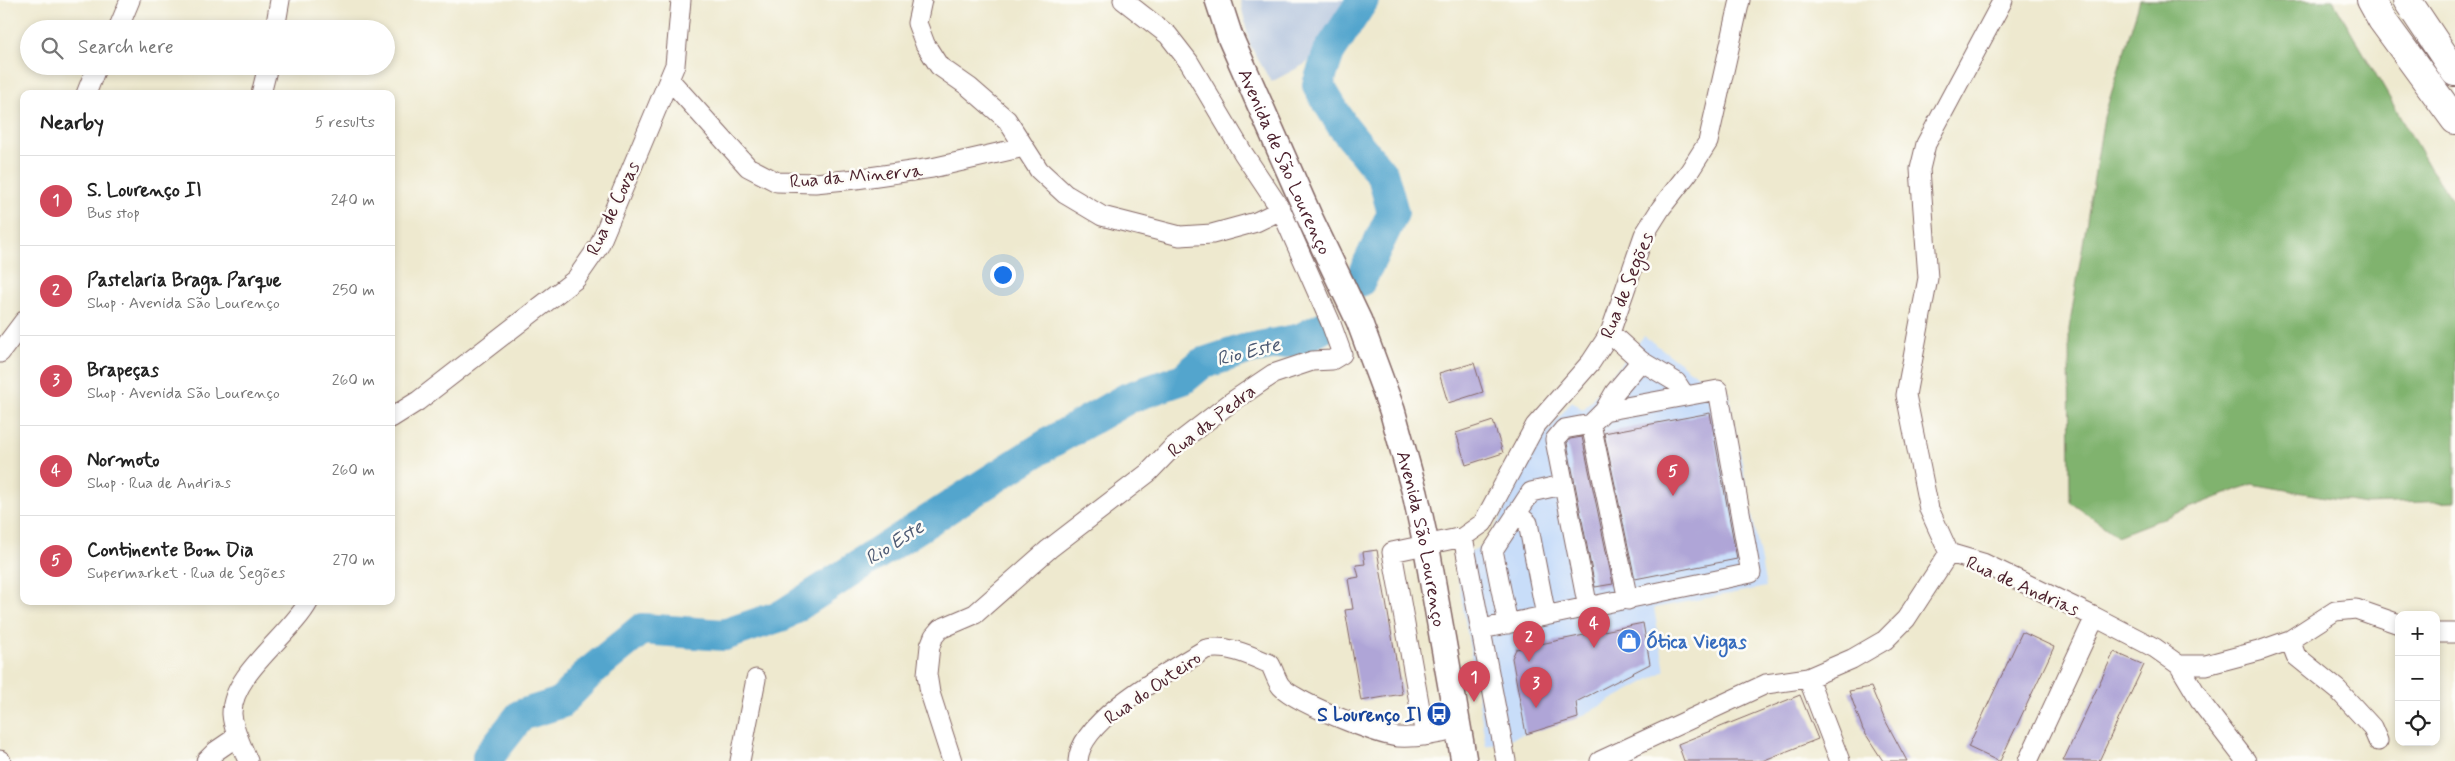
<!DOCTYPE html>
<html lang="en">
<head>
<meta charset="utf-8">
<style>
  :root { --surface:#fff; --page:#f2f2f2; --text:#222; --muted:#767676; --line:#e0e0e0; --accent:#d1495b }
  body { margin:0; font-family:Mynerve,sans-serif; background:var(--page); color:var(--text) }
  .controls { position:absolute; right:15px; bottom:15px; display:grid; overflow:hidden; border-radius:10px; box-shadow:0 2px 8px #0003 }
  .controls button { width:45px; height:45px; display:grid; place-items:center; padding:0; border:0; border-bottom:1px solid var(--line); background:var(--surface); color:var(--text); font:25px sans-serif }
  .you { position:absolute; left:1002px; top:274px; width:18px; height:18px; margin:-12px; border:4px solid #fff; border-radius:50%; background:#1a73e8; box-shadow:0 0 0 8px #1a73e833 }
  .badge { display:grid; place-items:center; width:32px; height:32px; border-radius:50%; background:var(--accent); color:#fff; font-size:16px; font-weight:700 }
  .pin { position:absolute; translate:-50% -41px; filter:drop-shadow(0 1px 2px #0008) }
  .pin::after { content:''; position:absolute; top:26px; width:18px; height:15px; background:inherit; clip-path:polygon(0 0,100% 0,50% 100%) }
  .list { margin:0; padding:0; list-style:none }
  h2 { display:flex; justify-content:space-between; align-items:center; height:65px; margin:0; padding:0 20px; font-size:21px }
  h2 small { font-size:16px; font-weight:400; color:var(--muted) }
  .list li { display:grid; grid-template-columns:32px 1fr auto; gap:15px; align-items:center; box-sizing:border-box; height:90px; padding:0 20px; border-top:1px solid var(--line) }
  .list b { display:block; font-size:19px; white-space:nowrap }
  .list p { margin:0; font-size:16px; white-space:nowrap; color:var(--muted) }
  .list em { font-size:16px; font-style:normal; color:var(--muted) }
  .icon { flex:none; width:28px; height:28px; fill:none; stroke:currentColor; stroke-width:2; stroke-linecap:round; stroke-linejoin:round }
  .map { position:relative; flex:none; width:2455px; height:761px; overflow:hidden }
  .search { position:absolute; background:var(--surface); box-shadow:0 2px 8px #0003; left:20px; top:20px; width:375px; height:55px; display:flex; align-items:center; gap:12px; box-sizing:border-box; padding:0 18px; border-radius:28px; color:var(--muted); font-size:19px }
  .panel { position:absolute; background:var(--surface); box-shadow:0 2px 8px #0003; left:20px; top:90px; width:375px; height:515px; border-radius:10px }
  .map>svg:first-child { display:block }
  .built { fill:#c8ddf9 }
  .industrial { fill:#b6c6de }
  .forest { fill:#80b36e; stroke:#65694c }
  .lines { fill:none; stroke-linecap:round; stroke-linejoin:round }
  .river { stroke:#52a5cd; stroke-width:32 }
  .building { fill:#afa5d7 }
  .minor-casing { stroke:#836664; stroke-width:21 }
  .major-casing { stroke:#836664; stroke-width:28 }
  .highway-casing { stroke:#836664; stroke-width:30 }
  .minor { stroke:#fff; stroke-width:19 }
  .major { stroke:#fff; stroke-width:25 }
  .highway { stroke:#fff; stroke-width:28 }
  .labels { text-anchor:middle; stroke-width:5; stroke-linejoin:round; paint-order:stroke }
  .street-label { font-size:19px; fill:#4a1f2b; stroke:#fdfcf7 }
  .shop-label { font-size:19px; font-weight:bold; fill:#366cbe; stroke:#fdfcf7; text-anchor:start }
  .transit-label { font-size:19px; font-weight:bold; fill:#164399; stroke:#fdfcf7; text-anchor:end }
  .water-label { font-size:20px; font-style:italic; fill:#4e5b74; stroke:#fdfcf7 }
</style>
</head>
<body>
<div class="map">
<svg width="2455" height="761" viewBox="0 0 2455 761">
  <rect width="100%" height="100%" fill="#fdfcf7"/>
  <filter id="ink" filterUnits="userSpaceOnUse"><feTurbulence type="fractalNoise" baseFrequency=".02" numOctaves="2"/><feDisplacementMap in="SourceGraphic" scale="10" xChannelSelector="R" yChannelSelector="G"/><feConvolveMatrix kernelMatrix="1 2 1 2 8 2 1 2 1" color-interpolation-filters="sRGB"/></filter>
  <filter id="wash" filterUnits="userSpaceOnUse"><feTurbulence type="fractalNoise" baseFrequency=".0096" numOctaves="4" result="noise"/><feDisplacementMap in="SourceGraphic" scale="20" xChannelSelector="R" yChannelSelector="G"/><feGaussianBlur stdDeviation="1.12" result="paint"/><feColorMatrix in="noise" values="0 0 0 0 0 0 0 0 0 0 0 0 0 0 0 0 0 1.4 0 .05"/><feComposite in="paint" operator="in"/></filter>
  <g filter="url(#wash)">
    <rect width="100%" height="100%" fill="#eee9cf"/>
    <path class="built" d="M1644 336 1697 375 1726 380 1766 587 1654 608 1665 671 1578 718 1486 746 1455 559 1486 545 1542 438 1572 401 1583 410Z"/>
    <path class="industrial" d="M1240 0H1346L1337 23 1307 63 1271 82 1250 45Z"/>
    <path class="forest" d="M2140 0H2333L2430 168 2455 203V501L2365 504 2252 484 2117 536 2070 502 2069 329 2104 117Z"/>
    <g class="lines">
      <path class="river" d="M1360 281 1393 213 1383 176 1342 125 1318 85 1329 52 1363 0
        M488 761V757L521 715 560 703 591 671 642 629 724 635 783 615 977 489 1051 442 1128 398 1183 379 1201 364 1244 350 1301 339 1324 327"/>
    </g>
    <g id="blocks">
      <path class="building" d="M1474 363 1483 392 1448 403 1439 373Z
        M1710 413 1737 559 1635 579 1604 433Z
        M1493 421 1503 453 1466 465 1456 433Z
        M1582 437 1613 584 1595 587 1567 443 1570 439Z
        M1377 550 1402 694 1361 701 1345 610 1353 609 1348 579 1359 577 1356 565 1365 564 1363 552Z
        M1643 623 1650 664 1576 702 1578 718 1526 734 1512 658 1516 649Z
        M2022 632 2054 647 2000 761H1998L1968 747Z
        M2114 652 2144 665 2099 761H2063Z
        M1871 687 1884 718 1907 761H1883L1863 730 1849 691Z
        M1800 695 1818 739 1762 761H1684L1678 744Z"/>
    </g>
  </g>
  <g filter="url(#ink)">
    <use href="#blocks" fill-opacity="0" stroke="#836664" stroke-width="1"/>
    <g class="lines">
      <defs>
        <path id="minor" d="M922 0 917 23 925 44 939 66 969 87 1007 120 1039 170 1065 194 1102 216 1180 236 1212 234 1256 222 1281 210
          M118 29 130 0
          M275 29 280 0
          M669 79 748 167 777 182 815 183 856 179 932 168 1024 147
          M86 94 97 66
          M261 94 268 66
          M1610 333 1641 361 1676 382 1685 396
          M0 353 24 321
          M1604 411 1615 392 1641 361
          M391 418 418 401 576 279 599 246 675 65 681 0
          M1591 424 1628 600
          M1516 513 1528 523 1546 616
          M1463 537 1506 761
          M1949 553 1929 509 1906 395 1928 278 1920 169 1926 144 2003 0
          M1949 553 1983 563 2095 617 2155 648 2179 665H2206L2259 651 2290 640 2335 611 2356 609 2399 624
          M1508 624 1493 550 1531 492 1562 485
          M1482 629C1571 610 1661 592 1751 573L1718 390 1604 411 1591 424 1564 429 1555 440 1588 608
          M2436 633H2455
          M2290 640 2296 656 2338 690 2372 727 2378 741
          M2179 665 2203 705 2246 761
          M1808 678 1840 761
          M1425 736 1392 552 1463 537 1483 523 1535 426 1591 362 1610 333 1644 235 1661 208 1689 172 1708 142 1740 0
          M0 760 1 761
          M206 761 216 751 238 736
          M248 761C242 747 233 729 232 714 231 674 291 635 309 601
          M740 761 756 679
          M952 761 930 693 927 674 930 646 934 636 940 629 975 614 1049 549 1148 473 1173 447 1230 403 1273 374 1312 361 1332 360 1342 354 1330 321 1281 210 1243 153 1189 62 1168 35 1123 0
          M1078 761C1080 719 1172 670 1206 649 1229 645 1249 655 1270 664 1274 671 1276 679 1280 685 1289 700 1380 736 1398 737 1419 738 1438 734 1459 729
          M1600 761 1766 684 1808 678 1852 659 1885 640 1906 619 1949 553
          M2028 761 2095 617"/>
        <g id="major">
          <path id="s1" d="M1218 0 1230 37 1309 216 1359 321 1392 410 1415 493 1426 544 1464 761"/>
        </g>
        <path id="highway" d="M2371 0 2382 20 2455 120
          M2407 0 2455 72"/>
      </defs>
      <use href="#minor" class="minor-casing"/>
      <use href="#major" class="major-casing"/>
      <use href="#highway" class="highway-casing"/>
      <use href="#minor" class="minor"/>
      <use href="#major" class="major"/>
      <use href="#highway" class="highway"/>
    </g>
  </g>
  <defs>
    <symbol id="shop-disc" viewBox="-11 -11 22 22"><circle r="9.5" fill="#3f7fe0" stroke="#fdfcf7"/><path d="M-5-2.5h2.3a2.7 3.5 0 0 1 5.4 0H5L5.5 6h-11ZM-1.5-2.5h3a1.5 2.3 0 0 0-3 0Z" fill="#fff"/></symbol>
    <symbol id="bus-disc" viewBox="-11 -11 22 22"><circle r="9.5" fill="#1a4fb4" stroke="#fdfcf7"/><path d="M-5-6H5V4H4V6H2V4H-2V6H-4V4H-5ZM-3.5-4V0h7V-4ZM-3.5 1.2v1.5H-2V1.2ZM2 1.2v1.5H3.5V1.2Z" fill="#fff"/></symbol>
  </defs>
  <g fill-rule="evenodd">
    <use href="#shop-disc" x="1615" y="627" width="28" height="28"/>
    <use href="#bus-disc" x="1425" y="700" width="28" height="28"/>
  </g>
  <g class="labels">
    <g class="street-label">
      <text dy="7" stroke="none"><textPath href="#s1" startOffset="175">Avenida de São Lourenço</textPath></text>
      <text transform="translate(856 175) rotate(-5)" y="7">Rua da Minerva</text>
      <text transform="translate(612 208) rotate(-65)" y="7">Rua de Covas</text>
      <text transform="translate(1626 285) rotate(-68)" y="7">Rua de Segões</text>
      <text transform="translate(1211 420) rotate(-38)" y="7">Rua da Pedra</text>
      <text dy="7" stroke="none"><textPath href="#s1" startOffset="578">Avenida São Lourenço</textPath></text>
      <text transform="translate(2023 585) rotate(24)" y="7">Rua de Andrias</text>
      <text transform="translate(1152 687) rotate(-35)" y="7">Rua do Outeiro</text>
    </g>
    <g class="shop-label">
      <text x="1646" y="648">Ótica Viegas</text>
    </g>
    <g class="transit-label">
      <text x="1422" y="721">S Lourenço II</text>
    </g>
    <g class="water-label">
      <text transform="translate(1248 351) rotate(-14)" y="7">Rio Este</text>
      <text transform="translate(894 542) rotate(-33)" y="7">Rio Este</text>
    </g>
  </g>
</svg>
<div class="controls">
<button>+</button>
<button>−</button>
<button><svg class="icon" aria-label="locate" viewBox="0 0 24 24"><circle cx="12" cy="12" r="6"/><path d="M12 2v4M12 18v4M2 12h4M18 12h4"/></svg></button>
</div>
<div class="you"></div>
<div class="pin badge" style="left:1474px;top:702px">1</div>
<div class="pin badge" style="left:1529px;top:662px">2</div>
<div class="pin badge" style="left:1536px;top:708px">3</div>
<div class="pin badge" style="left:1594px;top:648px">4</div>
<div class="pin badge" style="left:1673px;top:496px">5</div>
<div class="search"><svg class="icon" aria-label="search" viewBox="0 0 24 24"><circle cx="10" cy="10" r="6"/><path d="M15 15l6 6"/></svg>Search here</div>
<section class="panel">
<h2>Nearby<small>5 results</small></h2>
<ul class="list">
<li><span class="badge">1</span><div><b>S. Lourenço II</b><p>Bus stop</p></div><em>240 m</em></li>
<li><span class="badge">2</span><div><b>Pastelaria Braga Parque</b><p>Shop · Avenida São Lourenço</p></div><em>250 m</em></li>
<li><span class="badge">3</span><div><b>Brapeças</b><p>Shop · Avenida São Lourenço</p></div><em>260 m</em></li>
<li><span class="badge">4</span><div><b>Normoto</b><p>Shop · Rua de Andrias</p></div><em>260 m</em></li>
<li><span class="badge">5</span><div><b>Continente Bom Dia</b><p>Supermarket · Rua de Segões</p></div><em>270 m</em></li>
</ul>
</section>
</div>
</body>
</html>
